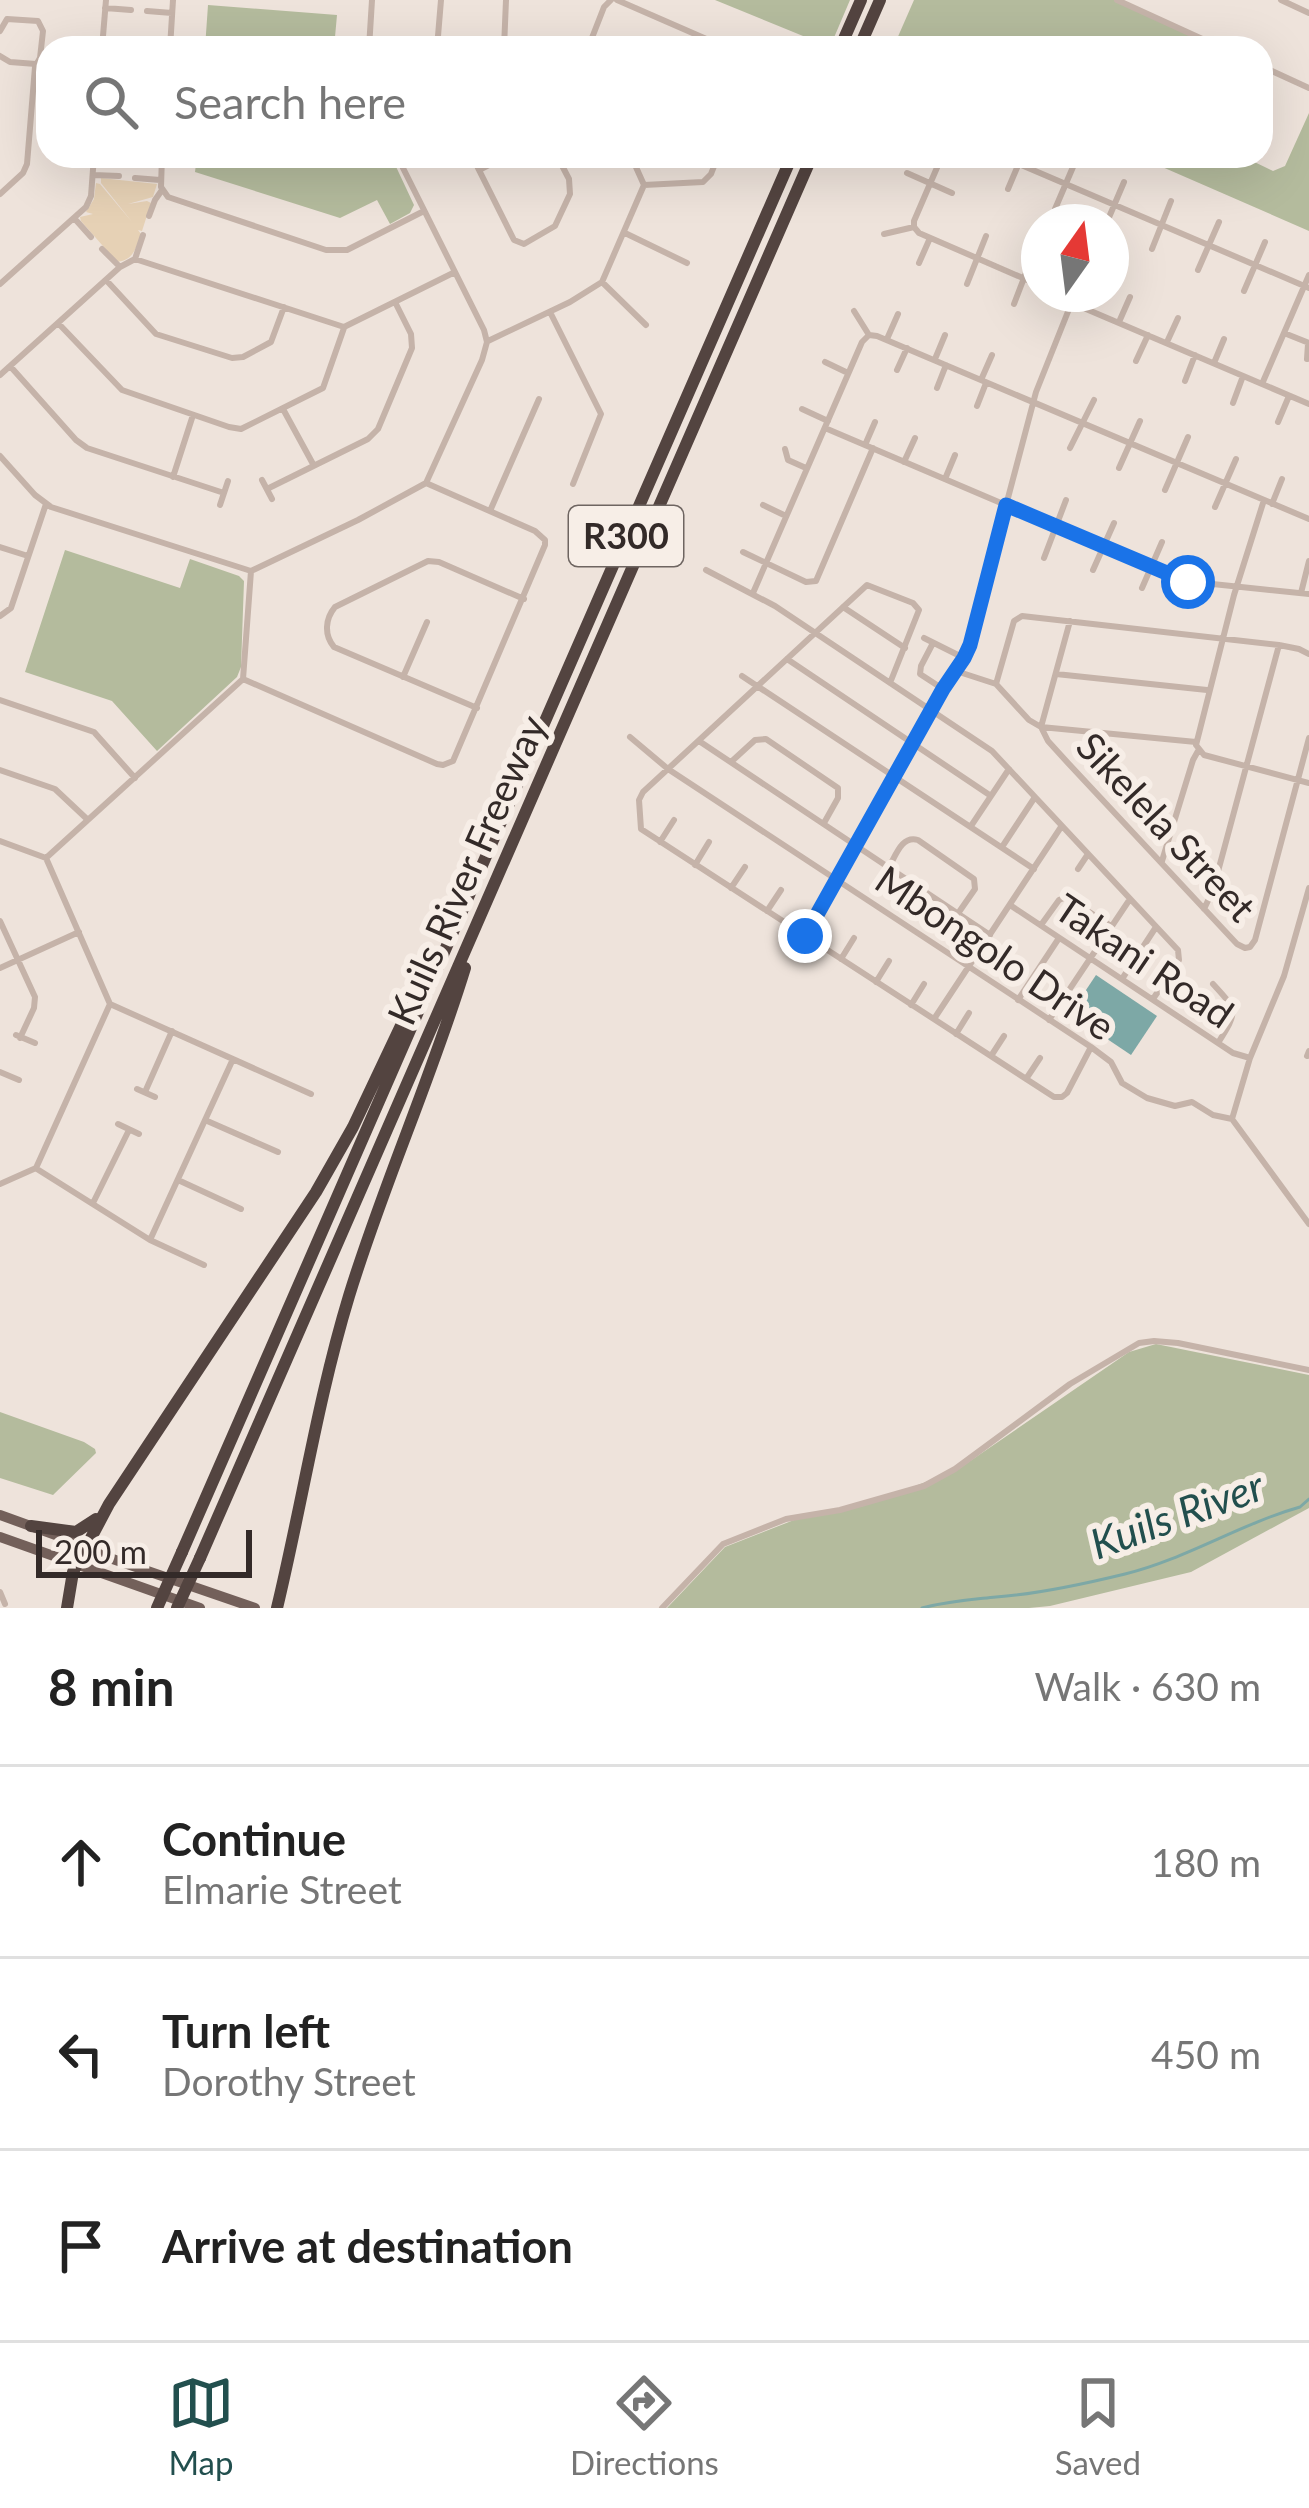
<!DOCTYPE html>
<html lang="en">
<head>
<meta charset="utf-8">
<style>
  :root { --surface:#fff; --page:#f6f6f6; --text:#222; --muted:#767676; --line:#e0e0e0; --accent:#224f4e }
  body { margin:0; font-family:Lato,sans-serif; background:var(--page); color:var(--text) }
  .compass { position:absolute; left:1021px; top:204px; width:108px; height:108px; border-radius:50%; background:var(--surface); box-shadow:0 12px 48px #0002; rotate:14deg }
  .scale { position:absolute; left:36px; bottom:30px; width:216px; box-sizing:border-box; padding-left:12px; border:6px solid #332a28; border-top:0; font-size:33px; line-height:42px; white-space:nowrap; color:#332a28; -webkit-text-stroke:9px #f7eee7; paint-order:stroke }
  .stop { position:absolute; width:36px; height:36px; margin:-27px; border:9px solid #1a73e8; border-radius:50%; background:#fff }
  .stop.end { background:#1a73e8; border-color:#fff; box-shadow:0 3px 12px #0008 }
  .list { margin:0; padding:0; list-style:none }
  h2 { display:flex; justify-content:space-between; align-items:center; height:156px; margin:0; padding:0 48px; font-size:51px }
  h2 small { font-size:39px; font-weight:400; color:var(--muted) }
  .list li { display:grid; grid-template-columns:78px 1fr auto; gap:36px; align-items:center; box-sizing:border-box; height:192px; padding:0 48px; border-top:3px solid var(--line) }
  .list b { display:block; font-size:45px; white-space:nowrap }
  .list p { margin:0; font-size:39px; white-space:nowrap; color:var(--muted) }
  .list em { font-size:39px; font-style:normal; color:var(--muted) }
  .icon { flex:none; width:66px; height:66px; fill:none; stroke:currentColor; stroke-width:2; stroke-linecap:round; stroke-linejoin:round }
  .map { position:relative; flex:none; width:1309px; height:1608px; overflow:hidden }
  .search { position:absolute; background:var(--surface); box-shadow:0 12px 48px #0002; left:36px; right:36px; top:36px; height:132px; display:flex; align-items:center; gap:30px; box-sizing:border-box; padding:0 42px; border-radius:36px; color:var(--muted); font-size:45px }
  .sheet { height:732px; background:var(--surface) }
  nav { display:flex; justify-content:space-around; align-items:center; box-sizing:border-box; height:168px; border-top:3px solid var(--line); background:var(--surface); font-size:33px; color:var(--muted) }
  nav a { display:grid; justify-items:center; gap:6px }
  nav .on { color:var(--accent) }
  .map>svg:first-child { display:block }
  .green { fill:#b4bb9d }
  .sand { fill:#e6d1b5 }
  .water { fill:#7da8a6 }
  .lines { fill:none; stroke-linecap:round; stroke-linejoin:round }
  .stream { stroke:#7da8a6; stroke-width:3 }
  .street { stroke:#c5b3a9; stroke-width:6 }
  .primary { stroke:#73605a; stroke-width:10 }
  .highway { stroke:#534440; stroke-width:12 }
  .highway-bridge { stroke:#534440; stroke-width:12 }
  .route { stroke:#1a73e8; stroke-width:15 }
  .labels { text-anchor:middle; stroke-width:12; stroke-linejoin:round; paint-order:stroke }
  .shield { fill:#f7eee7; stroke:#6e6561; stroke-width:3 }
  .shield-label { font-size:36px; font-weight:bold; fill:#332a28 }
  .street-label { font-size:39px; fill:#332a28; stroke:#f7eee7 }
  .water-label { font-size:42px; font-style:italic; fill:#224f4e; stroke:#f7eee7 }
</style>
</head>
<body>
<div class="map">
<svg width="1309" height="1608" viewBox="0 0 1309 1608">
  <rect width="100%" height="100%" fill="#eee3db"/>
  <path class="green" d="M715 0H850L830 47Z
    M914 0H1115L1216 48H1206L1189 40 1185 48H893Z
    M208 5 337 15 334 48H205Z
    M1309 113V231L1137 156H1242L1273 171 1285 166Z
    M197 156H391L414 205 410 213 390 224 377 200 340 218 195 172Z
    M65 550 180 588 190 559 239 576 244 581 241 667 237 677 157 751 112 701 25 672Z
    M1156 1344 1309 1375V1508L1191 1572 1050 1606 1029 1608H667L725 1547 794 1520 863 1506 957 1470 1129 1352Z
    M0 1412 84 1442 95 1449 96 1453 53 1495 0 1478Z"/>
  <path class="sand" d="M101 178 157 184 153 197 128 204 147 201 151 203 142 231 138 230 141 234C136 249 133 260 117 262L81 221 80 217 93 214 86 212 94 199 96 183 100 184 132 222 101 183Z"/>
  <path class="water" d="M1096 975 1157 1016 1131 1055 1070 1014Z"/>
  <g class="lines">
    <path class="stream" d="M922 1608C950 1601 968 1600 996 1597 1039 1594 1084 1584 1125 1574 1186 1559 1240 1524 1300 1507L1309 1499"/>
    <path class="street" d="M617 0 727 48
      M1117 0 1222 48
      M1281 0 1309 13
      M105 8 131 10
      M147 11 172 13
      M0 31 7 19 38 21 43 31 40 58
      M102 48 106 0
      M170 48 173 0
      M369 48 372 0
      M437 48 441 0
      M504 48 506 0
      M588 48 604 7 611 0
      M0 56 10 62 36 64
      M1261 66 1309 88
      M162 156 161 187 168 197 326 250H347L424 211
      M472 156 514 240 524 244 555 226 570 194 569 179 557 156
      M1000 156 1309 288
      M479 170 503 158
      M907 173 952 193
      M93 175 119 176
      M135 178 160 180
      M644 185 703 182 711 174 718 156
      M1008 189 1022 156
      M0 194 23 173 27 164 35 67 40 58H48
      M1055 209 1076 160
      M149 216 155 200 162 190
      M74 218 91 237
      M1107 222 1124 182
      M914 227V221L942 156
      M625 233 687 263
      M884 234 914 227 919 233 1039 285
      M102 249 120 267
      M1152 249 1171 201
      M135 259 143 235
      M919 263 930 238
      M1198 270 1219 222
      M106 280 156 334 232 358 243 357 271 342 284 307
      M602 282 646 325
      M0 284 86 207 91 196 94 156
      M967 284 986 236
      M1244 291 1265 242
      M1059 294 1079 306 1309 404
      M1014 304 1032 257
      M854 311 869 335 877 336 1309 519
      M550 312 601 414 573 484
      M1119 322 1130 297
      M58 323 122 390 229 427 241 429 323 388 344 328
      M1284 333 1309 343
      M887 339 898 314
      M488 341 570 302 602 282 644 185 631 156
      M1167 342 1178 318
      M935 359 945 335
      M1307 359 1308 344
      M1136 361 1148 335
      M825 362 848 373
      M1214 363 1224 339
      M10 366 76 440 87 448 224 493
      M897 370 907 348
      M0 375 120 267 135 259 344 327 455 272
      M981 380 992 355
      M1185 381 1195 355
      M1262 384 1309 275
      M937 388 946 365
      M1233 403 1243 376
      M977 406 986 383
      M283 409 313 464
      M802 409 828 421
      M1278 422 1289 396
      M825 428 1184 581 1309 594
      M865 445 875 422
      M1070 448 1094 400
      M785 449 788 460 806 468
      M0 456 35 495 51 507 251 571 358 520 426 483 482 360 487 342 484 330 397 156
      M904 462 915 438
      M1119 468 1140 421
      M173 477 193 415
      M945 479 955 455
      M262 480 272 499
      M267 489 368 439 378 429 412 348 411 334 395 302
      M1165 490 1188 437
      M1264 500 1234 595 1196 745 1204 755 1309 783
      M1272 504 1282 479
      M220 505 228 481
      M763 505 786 516
      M1215 507 1236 459
      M490 511 539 399
      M0 547 28 556
      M743 552 806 582 816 581 873 448
      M1044 558 1066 500
      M706 570 775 606 992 751 1178 950 1179 960 1153 999
      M1093 570 1114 523
      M1142 588 1162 542
      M753 593 862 342 869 335
      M1301 593 1309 561
      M843 607 905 648
      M0 616 11 608 46 504
      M1070 621 1041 727 1196 742
      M924 638 964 658
      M933 643 921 666 920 674 943 689
      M1309 654 1299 649 1279 645 1022 616 1014 621 996 684 1029 720 1041 727 1048 741 1068 763 1237 944 1245 948 1250 947 1255 940 1309 738
      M787 659 991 796
      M956 671 996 684
      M1056 674 1207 690
      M742 676 1034 869
      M403 677 427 622
      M243 679 437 764 443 765 453 761 545 545V540L535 531 426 483
      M890 683 919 610 913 603 867 585 643 792 639 800 641 829 1054 1097H1062L1067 1093 1091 1047
      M0 700 94 732 135 778
      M477 708 334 647C324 635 325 619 335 607L428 561 439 562 524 599
      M630 737 668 769 1091 1047 1111 1062 1122 1083 1147 1098 1175 1106 1192 1102 1213 1115 1232 1119
      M699 741 990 935
      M731 762 755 740 766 739 838 788V798L824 823
      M0 770 55 789 88 820
      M971 826 1009 769
      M0 841 46 858 110 1004 36 1168 0 1184
      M660 842 674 820
      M1002 847 1035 797
      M46 858 243 679 251 571
      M1162 861 1193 760 1198 751
      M695 865 709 842
      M889 867C896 855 902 835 918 840L974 879 975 889 959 912
      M1078 869 1088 854
      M731 888 745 867
      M1010 905 1233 1053 1250 1058
      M1204 909 1213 890 1279 645
      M767 911 781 890
      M0 921 35 997 34 1008 20 1038
      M1041 925 1059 900 1066 897 1111 926
      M805 936 943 689 967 653 1036 392 1075 294
      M841 959 854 938
      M0 968 79 932
      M1122 979 1156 927
      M876 982 889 961
      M1213 984C1238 1011 1238 1011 1218 1043
      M1018 1000 1059 938
      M110 1004 311 1094
      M911 1005 924 984
      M934 1019 1061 827
      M1049 1020 1130 899
      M956 1034 969 1013
      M16 1035 35 1043
      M991 1056 1004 1036
      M1307 1056 1309 1051
      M0 1072 19 1080
      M1026 1079 1040 1058
      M137 1089 155 1097
      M145 1092 172 1031
      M1232 1119 1250 1058 1284 976 1309 888
      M1232 1119 1309 1224
      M205 1120 278 1152
      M118 1124 139 1134
      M37 1169 150 1240 233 1059
      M178 1180 241 1209
      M93 1203 129 1130
      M150 1240 204 1265
      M0 1592 5 1604
      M662 1608 723 1544 786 1519 840 1510 924 1486 955 1469 1070 1384 1139 1343 1154 1341 1178 1343 1309 1370"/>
    <path class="primary" d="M0 1515 86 1546 101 1555 255 1608
      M0 1537 200 1608"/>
    <path class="highway" d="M840 48 861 0
      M859 48 880 0
      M31 1526 76 1532 96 1519
      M182 1552 792 156
      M200 1558 812 156
      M67 1608 73 1572 109 1504 316 1192 353 1127 433 958
      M277 1608C302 1504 318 1398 349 1296 383 1185 431 1079 465 968"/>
    <path class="highway-bridge" d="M157 1608 182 1552
      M177 1608 200 1558"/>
  </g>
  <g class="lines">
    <path class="route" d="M805 936 943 689 964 658 970 645 1006 505 1188 582"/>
  </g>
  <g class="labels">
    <rect class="shield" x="569" y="506" width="114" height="60" rx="9"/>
    <g class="shield-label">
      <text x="626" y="549">R300</text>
    </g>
    <g class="street-label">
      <text transform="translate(1166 827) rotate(47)" y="14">Sikelela Street</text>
      <text transform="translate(467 870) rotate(-66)" y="14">Kuils River Freeway</text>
      <text transform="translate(995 953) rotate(34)" y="14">Mbongolo Drive</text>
      <text transform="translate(1144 961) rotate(34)" y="14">Takani Road</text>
    </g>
    <g class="water-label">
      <text transform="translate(1177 1515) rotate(-20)" y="15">Kuils River</text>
    </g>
  </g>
</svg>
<svg class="compass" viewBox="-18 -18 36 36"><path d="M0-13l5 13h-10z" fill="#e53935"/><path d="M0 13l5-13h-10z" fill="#767676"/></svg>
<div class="scale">200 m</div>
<div class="stop" style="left:1188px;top:582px"></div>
<div class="stop end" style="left:805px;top:936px"></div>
<div class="search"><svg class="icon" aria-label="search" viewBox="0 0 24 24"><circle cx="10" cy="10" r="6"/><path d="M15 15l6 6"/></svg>Search here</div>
</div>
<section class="sheet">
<h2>8 min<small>Walk · 630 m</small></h2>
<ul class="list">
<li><svg class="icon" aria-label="ahead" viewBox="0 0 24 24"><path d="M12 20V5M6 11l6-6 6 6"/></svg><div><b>Continue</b><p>Elmarie Street</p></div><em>180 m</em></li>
<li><svg class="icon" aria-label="left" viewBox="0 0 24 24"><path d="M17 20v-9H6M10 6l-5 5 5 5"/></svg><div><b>Turn left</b><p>Dorothy Street</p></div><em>450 m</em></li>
<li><svg class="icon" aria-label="arrive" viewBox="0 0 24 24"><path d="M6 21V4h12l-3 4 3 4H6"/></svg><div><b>Arrive at destination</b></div></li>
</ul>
</section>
<nav>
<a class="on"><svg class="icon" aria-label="map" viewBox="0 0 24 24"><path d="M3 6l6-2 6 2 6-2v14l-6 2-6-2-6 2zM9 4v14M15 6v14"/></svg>Map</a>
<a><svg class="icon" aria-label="directions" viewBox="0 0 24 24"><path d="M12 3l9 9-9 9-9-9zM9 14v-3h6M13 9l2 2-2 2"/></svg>Directions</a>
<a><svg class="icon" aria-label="saved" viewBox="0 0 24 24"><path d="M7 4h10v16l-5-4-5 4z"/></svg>Saved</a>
</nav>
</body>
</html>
